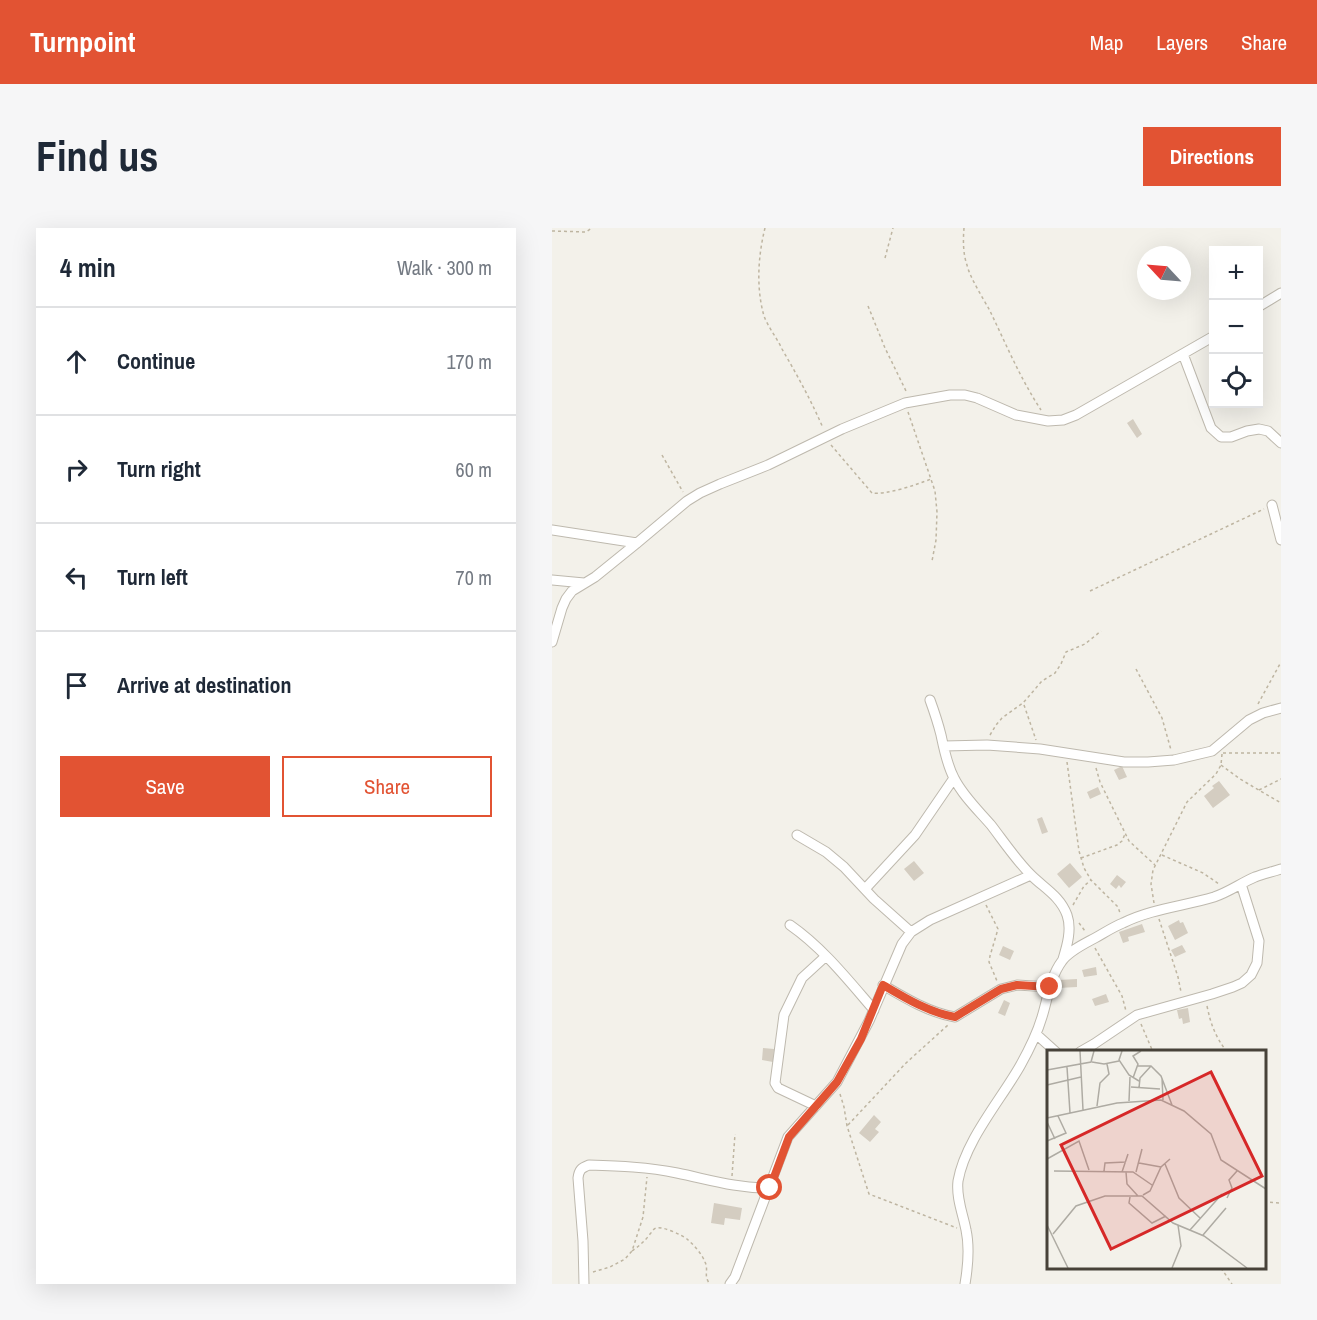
<!DOCTYPE html>
<html lang="en">
<head>
<meta charset="utf-8">
<style>
  :root { --surface:#fff; --page:#f6f6f7; --text:#1f2937; --muted:#747a83; --line:#e0e1e3; --accent:#e25333 }
  body { margin:0; font-family:"Archivo Narrow",sans-serif; background:var(--page); color:var(--text) }
  .controls { position:absolute; right:18px; top:18px; display:grid; overflow:hidden; border-radius:0px; box-shadow:0 6px 24px #0002 }
  .controls button { width:54px; height:54px; display:grid; place-items:center; padding:0; border:0; border-bottom:2px solid var(--line); background:var(--surface); color:var(--text); font:30px sans-serif }
  .compass { position:absolute; left:585px; top:18px; width:54px; height:54px; border-radius:50%; background:var(--surface); box-shadow:0 6px 24px #0002; rotate:296deg }
  .stop { position:absolute; width:18px; height:18px; margin:-14px; border:4px solid #e25333; border-radius:50%; background:#fff }
  .stop.end { background:#e25333; border-color:#fff; box-shadow:0 2px 6px #0008 }
  .list { margin:0; padding:0; list-style:none }
  h2 { display:flex; justify-content:space-between; align-items:center; height:78px; margin:0; padding:0 24px; font-size:26px }
  h2 small { font-size:20px; font-weight:400; color:var(--muted) }
  .list li { display:grid; grid-template-columns:39px 1fr auto; gap:18px; align-items:center; box-sizing:border-box; height:108px; padding:0 24px; border-top:2px solid var(--line) }
  .list b { display:block; font-size:22px; white-space:nowrap }
  .list em { font-size:20px; font-style:normal; color:var(--muted) }
  .actions { display:flex; gap:12px; padding:18px 24px }
  .actions a { flex:1; padding:14px 0; border:2px solid var(--accent); border-radius:0px; text-align:center; font-size:21px; color:var(--accent) }
  .actions .main { background:var(--accent); color:#fff }
  .icon { flex:none; width:33px; height:33px; fill:none; stroke:currentColor; stroke-width:2; stroke-linecap:round; stroke-linejoin:round }
  .map { position:relative; flex:none; width:729px; height:1056px; overflow:hidden; border-radius:0px }
  header { display:flex; align-items:center; gap:36px; box-sizing:border-box; height:84px; padding:0 30px; background:var(--accent); color:#fff }
  header strong { font-size:28px }
  nav { display:flex; gap:33px; margin-inline-start:auto; font-size:21px }
  .intro { display:flex; align-items:center; justify-content:space-between; box-sizing:border-box; height:144px; padding:0 36px }
  h1 { margin:0; font-size:42px }
  .button { padding:15px 27px; border-radius:0px; background:var(--accent); color:#fff; font-size:21px; font-weight:700 }
  main { display:flex; gap:36px; padding:0 36px }
  aside { flex:1; background:var(--surface); border-radius:0px; box-shadow:0 6px 24px #0002 }
  .map>svg:first-child { display:block }
  .building { fill:#d4cdc1 }
  .lines { fill:none; stroke-linecap:round; stroke-linejoin:round }
  .minor-casing { stroke:#beb9ae; stroke-width:11 }
  .path { stroke:#beb5a1; stroke-width:1.5; stroke-dasharray:3 3; stroke-linecap:butt }
  .minor { stroke:#fff; stroke-width:9 }
  .route { stroke:#e25333; stroke-width:8 }
  .inset-road { fill:none; stroke:#aeaba3; stroke-width:1.5 }
  .view { fill:#d62828; fill-opacity:0.15; stroke:#d62828; stroke-width:3 }
  .inset-edge { fill:none; stroke:#474239; stroke-width:3 }
</style>
</head>
<body>
<header>
<strong>Turnpoint</strong>
<nav><a>Map</a><a>Layers</a><a>Share</a></nav>
</header>
<div class="intro"><h1>Find us</h1><a class="button">Directions</a></div>
<main>
<aside>
<h2>4 min<small>Walk · 300 m</small></h2>
<ul class="list">
<li><svg class="icon" aria-label="ahead" viewBox="0 0 24 24"><path d="M12 20V5M6 11l6-6 6 6"/></svg><div><b>Continue</b></div><em>170 m</em></li>
<li><svg class="icon" aria-label="right" viewBox="0 0 24 24"><path d="M7 20v-9h11M14 6l5 5-5 5"/></svg><div><b>Turn right</b></div><em>60 m</em></li>
<li><svg class="icon" aria-label="left" viewBox="0 0 24 24"><path d="M17 20v-9H6M10 6l-5 5 5 5"/></svg><div><b>Turn left</b></div><em>70 m</em></li>
<li><svg class="icon" aria-label="arrive" viewBox="0 0 24 24"><path d="M6 21V4h12l-3 4 3 4H6"/></svg><div><b>Arrive at destination</b></div></li>
</ul>
<div class="actions"><a class="main">Save</a><a>Share</a></div>
</aside>
<div class="map">
<svg width="729" height="1056" viewBox="0 0 729 1056">
  <rect width="100%" height="100%" fill="#f3f1ea"/>
  <path class="building" d="M581 191 590 206 585 210 575 195Z
    M570 538 575 549 567 552 562 542Z
    M667 553 678 567 661 580 652 568 662 560 660 558Z
    M546 559 549 566 538 571 535 564Z
    M490 589 496 604 490 606 485 591Z
    M362 633 372 645 362 653 352 641Z
    M518 635 530 649 517 660 505 646Z
    M565 647 574 654 569 660 567 657 564 661 558 656Z
    M627 692 628 695 631 694 636 705 623 712 616 698Z
    M590 696 593 704 576 709 577 713 571 715 567 704Z
    M630 717 634 724 623 729 619 722Z
    M451 718 462 723 458 732 447 727Z
    M544 739 545 747 532 749 530 742Z
    M525 751V759L506 760V752Z
    M554 766 557 774 543 778 540 771Z
    M452 772 458 775 453 788 446 785Z
    M636 780 638 794 631 796 630 790 627 791 625 782Z
    M211 820 222 821 221 834 210 832Z
    M322 887 329 894 323 901 327 904 318 914 307 905Z
    M162 975 190 980 188 992 173 990 172 997 159 995Z"/>
  <g class="lines">
    <defs>
      <path id="minor" d="M706 79 729 65
        M631 126 659 200 669 209H679L695 203 707 201 716 203 729 215
        M720 277 729 312
        M0 302 85 315
        M0 352 32 355
        M0 414 10 380 14 371 20 363 43 349 85 315 135 273 148 265 168 256 216 237 290 201 353 175 398 167H413L425 170 464 187 496 193 511 192 524 187 662 108
        M378 472C382 483 386 495 389 507 392 521 395 537 402 550 411 568 426 582 439 597 452 614 464 632 479 647 492 660 508 668 515 687 520 701 515 718 511 731
        M392 518 435 517 488 521 572 534H596L622 532 660 523 697 492 711 485 729 480
        M245 607 274 624 292 639 322 671 359 704
        M313 661 363 607 402 550
        M238 697C271 720 296 752 322 782
        M331 757C353 770 378 785 403 789L449 761 465 757 498 759
        M484 806 504 824
        M528 824 542 816 585 787 660 766 681 759 690 755 699 747 705 735 707 713 689 656
        M264 878 226 860 223 855 232 787 250 750 274 728
        M32 1056 31 1013 26 950C27 942 29 940 37 937 67 938 96 939 125 945 159 952 183 960 218 960
        M178 1056 183 1049 236 909 285 854 317 793 350 716 359 704 378 692 479 647
        M413 1056C416 1038 418 1020 414 1002 411 986 404 970 406 953 413 913 448 873 468 838 477 822 485 806 490 789 496 770 498 749 510 733 517 723 532 716 543 710 552 705 561 699 571 695 599 681 632 678 662 669 677 664 689 655 703 649 711 646 720 644 729 641"/>
    </defs>
    <use href="#minor" class="minor-casing"/>
    <path class="path" d="M213 0C206 28 204 60 212 88 216 99 225 110 230 121 245 147 259 172 271 200
      M412 0C411 12 411 26 415 37 418 50 431 70 438 83 454 116 468 150 489 182
      M0 3 34 4 40 0
      M333 30 341 0
      M316 78 333 120 355 165
      M356 184 383 263 385 284 384 312 380 333
      M279 217 320 265C334 267 364 257 379 251
      M110 227 131 264
      M538 363 712 281
      M584 441 610 490 619 522
      M706 476 729 434
      M472 477 484 512
      M438 507 444 497 450 490 471 475 490 453 503 445 509 436 514 424 533 416 549 403
      M671 525H729
      M515 534 527 623 532 640 539 652 566 679 568 685
      M669 537 688 551 729 575
      M544 540 548 554 577 613 603 637
      M707 562 729 551
      M610 627 651 645 667 656
      M529 630 565 617 570 613 573 606
      M602 675 599 656 601 642 635 574 664 546 669 537 670 526
      M434 677 446 701 438 728 437 734 445 753
      M521 677 532 658 539 652
      M607 691 626 749 629 764
      M527 695 533 703
      M543 720 570 768 574 783
      M655 778C659 797 663 808 675 824
      M589 796 601 824
      M288 866 292 879 295 898 317 966 405 1000
      M296 897 354 835 396 797
      M180 948 183 906
      M712 974 729 975
      M80 1023C87 1018 93 1013 98 1006 100 1004 101 1001 104 1000 111 998 130 1007 135 1011 142 1017 150 1026 153 1034 157 1042 151 1048 158 1056
      M669 1040 680 1056
      M41 1044 58 1039 73 1031 80 1023 91 989 95 949"/>
    <use href="#minor" class="minor"/>
  </g>
  <g class="lines">
    <path class="route" d="M218 960 237 909 285 854 309 811 331 757C353 770 378 785 403 789L449 761 465 757 498 759"/>
  </g>
  <g transform="translate(495 822)">
    <rect width="219" height="219" fill="#f3f1ea"/>
    <path class="inset-road" d="M33 1 36 60M75 1 72 10 82 25 92 31M45 12 57 14 72 11M91 16H104L114 26 125 55M20 17 23 63M0 20 44 12 47 1M86 28 91 14 86 6 94 1M115 28 116 50M0 35 34 27M84 37 113 39M92 38 93 28 104 16M82 51 83 27M50 56 53 33 62 24 60 14M0 68 70 53 114 50 137 61 164 84 174 110 219 139M0 72 8 89M0 91 19 83 11 66M0 109 32 91 42 120M92 113 114 117M118 114 132 148 153 168M7 121 86 122 105 135M57 121 58 113 79 112M75 122 81 104M79 122 80 134 91 146M89 122 95 99M96 145 103 141 114 117 123 109M83 147 82 153 105 173 119 166M180 148 185 138 182 130 190 121M0 175 21 218M143 180 175 144M6 184 29 156 58 146H95L126 173 157 186 200 218M156 185 179 158M125 218 134 196 131 175"/>
    <path class="view" d="M164 22 215 126 64 199 14 95Z"/>
    <rect width="219" height="219" class="inset-edge"/>
  </g>
</svg>
<div class="controls">
<button>+</button>
<button>−</button>
<button><svg class="icon" aria-label="locate" viewBox="0 0 24 24"><circle cx="12" cy="12" r="6"/><path d="M12 2v4M12 18v4M2 12h4M18 12h4"/></svg></button>
</div>
<svg class="compass" viewBox="-18 -18 36 36"><path d="M0-13l5 13h-10z" fill="#e53935"/><path d="M0 13l5-13h-10z" fill="#747a83"/></svg>
<div class="stop" style="left:218px;top:960px"></div>
<div class="stop end" style="left:498px;top:759px"></div>
</div>
</main>
</body>
</html>
